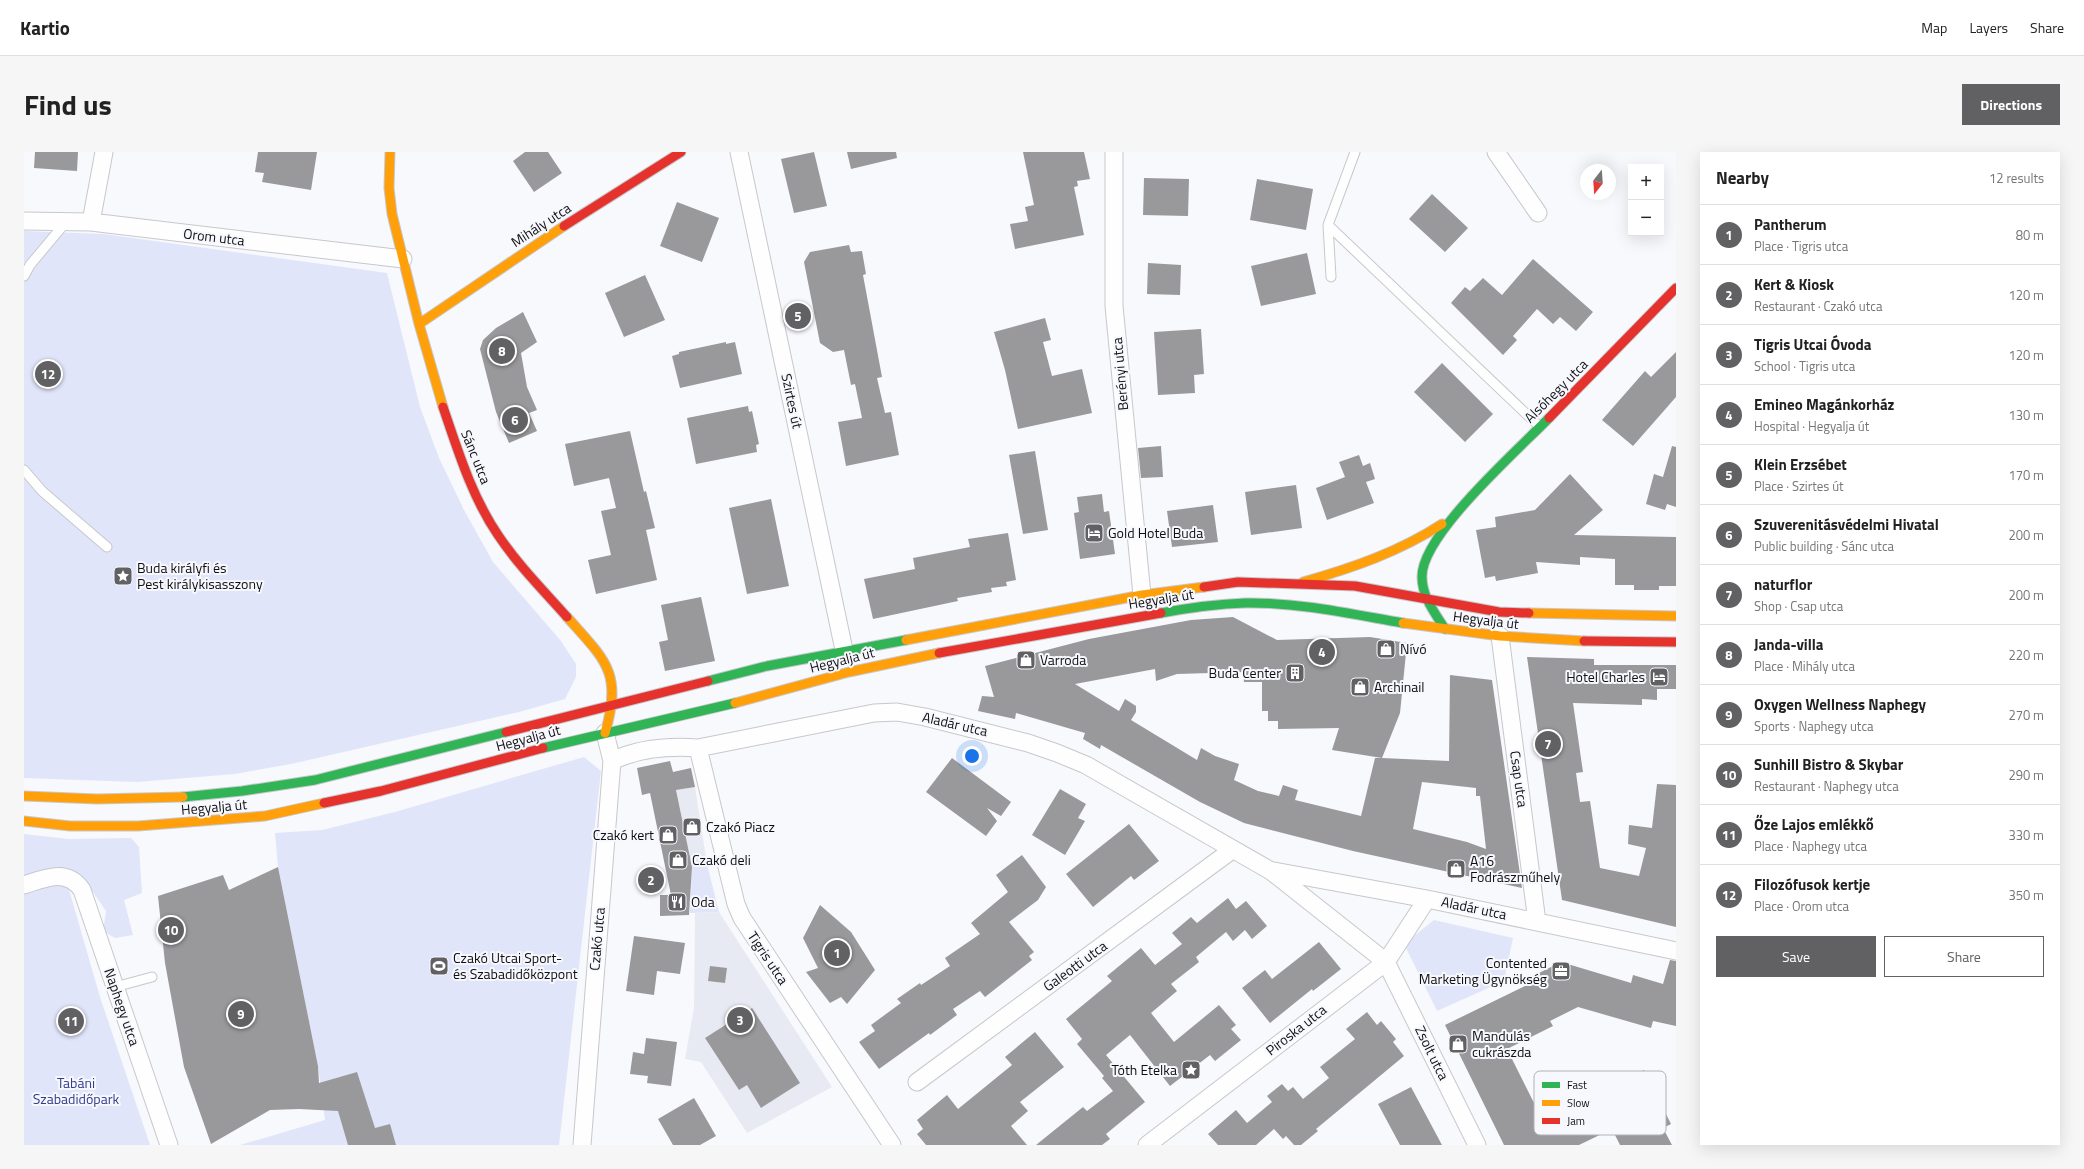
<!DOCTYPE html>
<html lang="en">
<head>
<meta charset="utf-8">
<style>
  :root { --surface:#fff; --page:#f6f6f6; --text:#222; --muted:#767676; --line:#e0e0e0; --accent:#616164 }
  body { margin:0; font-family:"Titillium Web",sans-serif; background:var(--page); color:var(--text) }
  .controls { position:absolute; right:12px; top:12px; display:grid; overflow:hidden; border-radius:0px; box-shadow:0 4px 16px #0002 }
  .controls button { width:36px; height:36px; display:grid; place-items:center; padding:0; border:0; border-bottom:1px solid var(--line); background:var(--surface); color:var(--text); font:20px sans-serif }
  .compass { position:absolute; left:1556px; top:12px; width:36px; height:36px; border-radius:50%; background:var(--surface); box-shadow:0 4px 16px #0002; rotate:197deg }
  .you { position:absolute; left:948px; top:604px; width:14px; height:14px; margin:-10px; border:3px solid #fff; border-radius:50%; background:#1a73e8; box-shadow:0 0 0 6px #1a73e833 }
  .badge { display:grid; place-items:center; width:26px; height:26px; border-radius:50%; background:var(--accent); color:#fff; font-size:13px; font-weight:700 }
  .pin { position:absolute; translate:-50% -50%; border:2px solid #fff; box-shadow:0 1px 4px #0006 }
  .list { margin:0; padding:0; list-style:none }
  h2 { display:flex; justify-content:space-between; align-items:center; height:52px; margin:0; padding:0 16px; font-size:17px }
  h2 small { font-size:13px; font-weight:400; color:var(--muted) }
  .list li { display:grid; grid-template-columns:26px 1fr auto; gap:12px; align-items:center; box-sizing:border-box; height:60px; padding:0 16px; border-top:1px solid var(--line) }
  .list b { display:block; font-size:15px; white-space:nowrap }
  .list p { margin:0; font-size:13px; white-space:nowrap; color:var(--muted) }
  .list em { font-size:13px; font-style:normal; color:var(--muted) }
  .actions { display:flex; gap:8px; padding:12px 16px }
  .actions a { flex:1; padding:9px 0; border:1px solid var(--accent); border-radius:0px; text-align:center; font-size:14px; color:var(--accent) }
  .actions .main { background:var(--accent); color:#fff }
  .map { position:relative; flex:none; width:1652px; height:993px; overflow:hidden; border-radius:0px }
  header { display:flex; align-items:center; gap:24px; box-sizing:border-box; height:56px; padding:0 20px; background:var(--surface); border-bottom:1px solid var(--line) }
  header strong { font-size:19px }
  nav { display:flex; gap:22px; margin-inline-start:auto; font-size:14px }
  .intro { display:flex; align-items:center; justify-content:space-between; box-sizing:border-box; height:96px; padding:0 24px }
  h1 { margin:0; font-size:28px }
  .button { padding:10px 18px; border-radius:0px; background:var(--accent); color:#fff; font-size:14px; font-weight:700 }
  main { display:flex; gap:24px; padding:0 24px }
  aside { flex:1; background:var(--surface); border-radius:0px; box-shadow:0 4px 16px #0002 }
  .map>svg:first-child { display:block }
  .built { fill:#e8eaf3 }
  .green { fill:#e0e5f9 }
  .building { fill:#99999c; fill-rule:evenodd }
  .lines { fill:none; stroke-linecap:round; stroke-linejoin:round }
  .lane-casing { stroke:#c7c8cb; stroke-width:11 }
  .street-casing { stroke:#c7c8cb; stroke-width:19 }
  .fast-casing { stroke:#c7c8cb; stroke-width:11 }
  .slow-casing { stroke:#c7c8cb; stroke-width:11 }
  .jam-casing { stroke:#c7c8cb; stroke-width:11 }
  .lane { stroke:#fefeff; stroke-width:9 }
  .street { stroke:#fefeff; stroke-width:17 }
  .fast { stroke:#30b455; stroke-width:9 }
  .slow { stroke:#ff9f0a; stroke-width:9 }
  .jam { stroke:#e5322d; stroke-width:9 }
  .labels { text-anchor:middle; stroke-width:4; stroke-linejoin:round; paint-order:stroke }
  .street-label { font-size:14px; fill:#0f0f11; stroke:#f7f8fe }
  .poi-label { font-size:14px; fill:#0f0f11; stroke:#f7f8fe; text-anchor:start }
  .park-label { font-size:14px; fill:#343c8b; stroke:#f7f8fe }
  .key { fill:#f7f8fe; stroke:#b1b2b7; stroke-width:1 }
  .key-label { font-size:11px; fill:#0f0f11 }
</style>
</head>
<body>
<header>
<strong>Kartio</strong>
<nav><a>Map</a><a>Layers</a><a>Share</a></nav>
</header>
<div class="intro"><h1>Find us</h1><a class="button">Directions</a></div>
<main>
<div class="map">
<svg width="1652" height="993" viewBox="0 0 1652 993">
  <rect width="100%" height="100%" fill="#f8f9fd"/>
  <path class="built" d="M671 635 683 712 668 715 652 638Z
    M695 760 808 935 723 981 677 910 661 907 670 856 671 761Z"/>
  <path class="green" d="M0 79 80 82 363 121 396 255 415 306 440 358 469 410 537 489 552 512V525L541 547 495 560 267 612 211 622 113 630 0 626Z
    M560 605 577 619 535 993H216L301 968 294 914 254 715 251 681 298 678 371 660Z
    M0 682 44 687 107 686 115 695 118 741 100 748 109 783 91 786 79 779 82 759 69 740 58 730 44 734 76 845 126 993H0Z
    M683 712 695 760 666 761 668 715Z
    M1410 768 1489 786 1480 829 1413 859 1380 792Z"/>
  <path class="building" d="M11 0H54L53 19 10 16Z
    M234 0H293L287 38 238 30 240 21 231 20Z
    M501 0H524L538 21 510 40 489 9Z
    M790 0 803 54 770 61 757 7Z
    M823 0H872L873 6 827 17Z
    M999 0H1060L1066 27 1053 29 1054 34 1050 35 1060 83 991 97 986 72 1004 69 1001 55 1010 53Z
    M1120 26 1165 27 1164 64 1119 63Z
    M1233 27 1289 37 1282 78 1226 68Z
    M1408 42 1444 76 1421 100 1385 67Z
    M653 50 695 66 678 110 636 94Z
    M825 93 827 100 838 99 842 122 839 123 858 225 853 226 861 261 867 260 875 303 822 314 814 270 838 266 831 232 827 233 820 198 809 200 796 191 780 110 786 100Z
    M1283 101 1292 142 1237 154 1227 114Z
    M1509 107 1569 160 1552 179 1536 165 1529 172 1513 157 1489 184 1493 188 1479 203 1427 151 1441 135 1446 139 1459 126 1478 143Z
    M1124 111 1157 113 1156 143 1123 142Z
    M621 123 641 168 600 185 581 141Z
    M499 160 513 190 497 201 503 235 513 258 505 261 513 279 485 291 472 260 456 197 459 188 472 176Z
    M1021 166 1027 188 1019 190 1028 224 1058 217 1068 261 994 277 981 218 970 180Z
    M1177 177 1180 222 1170 223 1171 241 1134 243 1130 180Z
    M702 190V192L711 190 718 222 656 236 648 204 655 202V200Z
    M1652 200V245L1609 294 1578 268 1621 219 1627 225Z
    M1418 211 1469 262 1441 290 1390 240Z
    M724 254 725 260 728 259 735 292 732 293 733 300 672 312 663 266Z
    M606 279 620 340 622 339 631 376 622 378 633 428 572 442 564 408 587 403 577 359 592 356 585 326 550 334 541 292Z
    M1137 294 1139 325 1117 326 1114 296Z
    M1648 294 1652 295V355L1643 352 1641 358 1622 352 1630 322 1639 325Z
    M1011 299 1024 378 999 382 985 303Z
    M1335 303 1339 314 1346 311 1351 327 1342 330 1350 351 1303 368 1292 336 1321 325 1315 310Z
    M1546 322 1579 358 1550 383 1652 385V434H1635V438H1610V433H1591V407L1556 405V413L1512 410 1514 421 1472 429 1471 424 1461 426 1452 378 1472 375 1471 365 1511 358Z
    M1272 333 1278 376 1227 383 1221 340Z
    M1078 342 1080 360 1085 359 1091 402 1056 407 1050 361 1055 360 1053 345Z
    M747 347 765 434 723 442 705 356Z
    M1189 353 1194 390 1148 395 1143 359Z
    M984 381 992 428 982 430 983 434 967 436 968 440 933 446 934 449 849 467 840 427 891 417 889 406 946 395 944 387Z
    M677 445 691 509 641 519 635 490 644 488 637 453Z
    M1209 465 1253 488 1346 485 1383 491 1376 561 1358 606 1425 609 1426 523 1468 528 1498 736 1329 699 1220 671 1176 650 1077 593 1076 597 1059 587 1061 581 992 561 991 567 954 559 958 544 970 545 961 514 1065 487 1167 468ZM1131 517 1132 529 1153 522 1219 520 1220 530H1238V559H1244V569H1254V577L1315 576 1308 598 1358 606H1351L1337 664 1271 648 1274 638 1259 633 1255 644 1234 639 1210 628 1215 612 1191 604 1177 596 1173 608 1107 568 1112 560V554L1101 547 1095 559 1051 532ZM1398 630 1452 636V644H1456L1462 697 1443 690 1389 677Z
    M1503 505 1570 507V513H1652V537H1633V548L1618 547V553L1549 551 1559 620 1552 621 1556 650 1566 649 1576 716 1615 724 1622 696 1604 692 1605 673 1628 676 1633 632 1652 633V775L1538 748Z
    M928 606 987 650 977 664 963 656 973 669 962 684 902 640Z
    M646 609 649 620 667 616 671 635 652 638 668 715 665 763 636 764V743H647L626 641 618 643 613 616Z
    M1036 637 1062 652 1054 666 1061 669 1041 703 1008 683Z
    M1105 672 1135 709 1110 728 1107 724 1069 755 1042 722Z
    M998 703 1022 735 1014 748 985 770 1010 800 1005 804 1008 808 961 845 956 839 929 857 933 863 906 883 905 881 855 917 835 890 851 879 847 873 877 851 873 847 896 831 897 833 926 814 921 806 956 782 947 771 984 740 972 723Z
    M254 715 294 914 295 931 333 920 351 976 366 972 372 993H324L314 959 275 957 246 958 187 992 160 915 141 811 134 744 199 723 205 738Z
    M1204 746 1212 757 1222 749 1243 774 1228 787 1221 778 1209 789 1202 780 1172 805 1175 810 1147 832 1153 839 1127 861 1150 890 1195 853 1212 873 1207 877 1217 888 1191 909 1186 903 1146 934 1106 883 1082 903 1121 950 1082 982 1086 987 1078 993H1012L1059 955 1063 959 1089 939 1078 926 1080 924 1053 892 1058 887 1042 867 1088 829 1083 824 1117 796 1131 813 1158 792 1148 781 1167 765 1173 771Z
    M796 753 827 780 851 818 823 852 817 845 806 851 782 820 794 816 779 786Z
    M610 784 661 791 656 822 633 819 630 843 602 839Z
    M1295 790 1317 817 1289 839 1288 837 1246 871 1218 836 1241 818 1248 827Z
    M1646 808 1652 809V874L1629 869 1627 876 1554 855 1526 869 1529 874 1483 897 1516 963 1568 938 1570 943 1620 918 1647 972 1639 976 1648 993H1596L1588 977 1555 993H1480L1421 873 1507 831 1505 826 1537 810 1607 831 1609 823 1639 832Z
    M686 814 703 816 701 831 684 829Z
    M728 856 776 931 737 956 723 933 715 938 681 886Z
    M1343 860 1353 873 1357 869 1372 887 1369 890 1380 904 1292 977 1294 979 1277 993H1270L1262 984 1259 987 1250 977 1232 993H1194L1184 982 1212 958 1223 971 1248 950 1243 944 1258 932 1264 939 1269 935 1279 947 1305 926 1296 915 1331 887 1322 877Z
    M1011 880 1040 915 996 950 1004 959 987 974 1003 993H902L893 982 899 977 893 968 923 943 934 957 988 913 981 905Z
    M622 886 653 890 647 934 623 931 624 924 606 922 609 900 620 902Z
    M1387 935 1418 993H1376L1354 952Z
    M670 946 692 984 676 993H649L634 967Z"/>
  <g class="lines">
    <defs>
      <path id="lane" d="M1304 73 1516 275
        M0 124 6 113 42 70
        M1307 125 1304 73 1331 0
        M0 318 18 339 83 395
        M91 835 128 825"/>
      <path id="street" d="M715 0 820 498
        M1090 0V154L1118 443
        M1472 0 1514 61
        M0 69 67 70 379 107
        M67 70 80 0
        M1476 484 1513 770
        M674 596 712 752 718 766 868 993
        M588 609C615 596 645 594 674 596L850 561 873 560 901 565 1004 591 1033 601 1062 613 1247 719 1362 810 1453 993
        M1250 719 1403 747 1652 799
        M0 733C22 726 43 716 58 738L145 993
        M893 930 1208 698
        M558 993 588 609 581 581
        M1123 993 1362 810 1403 747"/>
      <path id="fast" d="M1137 461C1164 456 1193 452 1221 451 1274 450 1327 462 1379 471
        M1421 477C1411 461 1398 445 1398 425 1397 383 1494 298 1525 266
        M684 529 743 514 882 488
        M519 596 711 551
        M159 645 218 639 291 628 482 580"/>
      <path id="slow" d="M366 0 365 36 368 62 395 172 419 255
        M395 172 540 74
        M1279 430C1328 416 1375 400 1418 372
        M1505 461 1652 464
        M543 465C581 508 599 520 581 581
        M1379 471 1476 484 1560 489
        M882 488 1118 443 1180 435
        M711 551 825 520 915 501
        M0 644 73 647 159 645
        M0 669 46 674H114L241 664 300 651"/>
      <path id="jam" d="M540 74 657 0
        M419 255C434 299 448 345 474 383 494 413 519 438 543 465
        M1525 266 1652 136
        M1180 435 1214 430 1331 434 1475 460 1505 461
        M1560 489 1652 490
        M915 501 1137 461
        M482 580 684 529
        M300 651 357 639 519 596"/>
    </defs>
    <use href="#lane" class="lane-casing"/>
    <use href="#street" class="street-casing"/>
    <use href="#fast" class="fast-casing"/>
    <use href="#slow" class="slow-casing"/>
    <use href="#jam" class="jam-casing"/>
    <use href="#lane" class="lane"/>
    <use href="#street" class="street"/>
    <use href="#fast" class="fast"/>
    <use href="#slow" class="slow"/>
    <use href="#jam" class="jam"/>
  </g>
  <defs>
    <symbol id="hotel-square" viewBox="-11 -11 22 22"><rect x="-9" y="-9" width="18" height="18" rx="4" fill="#616164" stroke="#f7f8fe"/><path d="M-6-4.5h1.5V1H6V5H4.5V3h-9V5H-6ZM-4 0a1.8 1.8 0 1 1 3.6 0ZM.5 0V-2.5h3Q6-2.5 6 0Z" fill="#fff"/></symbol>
    <symbol id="sight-square" viewBox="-11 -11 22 22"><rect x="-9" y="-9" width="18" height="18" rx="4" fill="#616164" stroke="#f7f8fe"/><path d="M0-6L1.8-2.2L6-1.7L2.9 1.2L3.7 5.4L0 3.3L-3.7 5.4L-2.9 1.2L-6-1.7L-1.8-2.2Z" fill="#fff"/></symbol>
    <symbol id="shop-square" viewBox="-11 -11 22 22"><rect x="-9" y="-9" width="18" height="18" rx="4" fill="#616164" stroke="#f7f8fe"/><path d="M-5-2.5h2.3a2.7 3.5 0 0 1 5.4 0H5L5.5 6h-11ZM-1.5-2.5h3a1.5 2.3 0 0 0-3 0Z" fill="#fff"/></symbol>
    <symbol id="building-square" viewBox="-11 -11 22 22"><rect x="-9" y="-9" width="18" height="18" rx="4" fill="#616164" stroke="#f7f8fe"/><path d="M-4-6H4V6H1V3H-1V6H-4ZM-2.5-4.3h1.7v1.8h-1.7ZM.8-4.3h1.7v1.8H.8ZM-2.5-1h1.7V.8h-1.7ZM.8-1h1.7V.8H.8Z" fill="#fff"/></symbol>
    <symbol id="restaurant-square" viewBox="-11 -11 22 22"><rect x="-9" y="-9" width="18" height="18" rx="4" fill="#616164" stroke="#f7f8fe"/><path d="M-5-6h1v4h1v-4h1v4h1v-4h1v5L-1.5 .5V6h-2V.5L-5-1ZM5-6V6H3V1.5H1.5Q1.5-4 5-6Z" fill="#fff"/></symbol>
    <symbol id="stadium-square" viewBox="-11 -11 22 22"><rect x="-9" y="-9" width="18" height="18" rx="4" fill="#616164" stroke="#f7f8fe"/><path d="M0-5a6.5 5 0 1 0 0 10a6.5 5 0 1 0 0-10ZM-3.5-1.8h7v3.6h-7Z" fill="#fff"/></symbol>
    <symbol id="office-square" viewBox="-11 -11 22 22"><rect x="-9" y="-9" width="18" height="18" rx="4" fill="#616164" stroke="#f7f8fe"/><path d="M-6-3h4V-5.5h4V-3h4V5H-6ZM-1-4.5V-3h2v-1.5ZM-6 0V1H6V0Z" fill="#fff"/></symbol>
  </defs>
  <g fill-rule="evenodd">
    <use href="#hotel-square" x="1059" y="370" width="22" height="22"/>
    <use href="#sight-square" x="88" y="413" width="22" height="22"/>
    <use href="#shop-square" x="1351" y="486" width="22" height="22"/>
    <use href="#shop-square" x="991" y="497" width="22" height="22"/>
    <use href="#building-square" x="1260" y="510" width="22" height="22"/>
    <use href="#hotel-square" x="1624" y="514" width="22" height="22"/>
    <use href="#shop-square" x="1325" y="524" width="22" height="22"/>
    <use href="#shop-square" x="657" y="664" width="22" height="22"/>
    <use href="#shop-square" x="633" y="672" width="22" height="22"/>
    <use href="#shop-square" x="643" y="697" width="22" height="22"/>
    <use href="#shop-square" x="1421" y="706" width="22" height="22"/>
    <use href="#restaurant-square" x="642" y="739" width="22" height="22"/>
    <use href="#stadium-square" x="404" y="803" width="22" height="22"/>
    <use href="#office-square" x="1526" y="808" width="22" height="22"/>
    <use href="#shop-square" x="1423" y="881" width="22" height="22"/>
    <use href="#sight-square" x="1156" y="907" width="22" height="22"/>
  </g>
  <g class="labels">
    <g class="street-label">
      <text transform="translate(517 73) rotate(-33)" y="5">Mihály utca</text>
      <text transform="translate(190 85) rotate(7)" y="5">Orom utca</text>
      <text transform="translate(1096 222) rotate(-95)" y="5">Berényi utca</text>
      <text transform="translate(1532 239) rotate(-45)" y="5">Alsóhegy utca</text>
      <text transform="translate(768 249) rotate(78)" y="5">Szirtes út</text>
      <text transform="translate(452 305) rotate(68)" y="5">Sánc utca</text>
      <text transform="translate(1137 447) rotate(-9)" y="5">Hegyalja út</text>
      <text transform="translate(1462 468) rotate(7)" y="5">Hegyalja út</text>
      <text transform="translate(818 508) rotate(-14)" y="5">Hegyalja út</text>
      <text transform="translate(931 572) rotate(13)" y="5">Aladár utca</text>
      <text transform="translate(504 586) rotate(-15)" y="5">Hegyalja út</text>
      <text transform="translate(1495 627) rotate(82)" y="5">Csap utca</text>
      <text transform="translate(190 655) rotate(-5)" y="5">Hegyalja út</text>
      <text transform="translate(1450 756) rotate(12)" y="5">Aladár utca</text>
      <text transform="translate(573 787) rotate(-85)" y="5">Czakó utca</text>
      <text transform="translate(744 806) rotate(56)" y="5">Tigris utca</text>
      <text transform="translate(1051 814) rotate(-36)" y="5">Galeotti utca</text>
      <text transform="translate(98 855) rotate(71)" y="5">Naphegy utca</text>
      <text transform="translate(1272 878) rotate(-38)" y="5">Piroska utca</text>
      <text transform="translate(1408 901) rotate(64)" y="5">Zsolt utca</text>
    </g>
    <g class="poi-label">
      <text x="1084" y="386">Gold Hotel Buda</text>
      <text x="113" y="421">Buda királyfi és<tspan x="113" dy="16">Pest királykisasszony</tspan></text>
      <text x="1376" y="502">Nívó</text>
      <text x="1016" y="513">Varroda</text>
      <text x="1257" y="526" text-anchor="end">Buda Center</text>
      <text x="1621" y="530" text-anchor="end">Hotel Charles</text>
      <text x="1350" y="540">Archinail</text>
      <text x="682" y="680">Czakó Piacz</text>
      <text x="630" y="688" text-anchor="end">Czakó kert</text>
      <text x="668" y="713">Czakó deli</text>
      <text x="1446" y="714">A16<tspan x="1446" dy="16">Fodrászműhely</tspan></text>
      <text x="667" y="755">Oda</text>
      <text x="429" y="811">Czakó Utcai Sport-<tspan x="429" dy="16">és Szabadidőközpont</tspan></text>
      <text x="1523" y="816" text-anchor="end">Contented<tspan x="1523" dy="16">Marketing Ügynökség</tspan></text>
      <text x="1448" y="889">Mandulás<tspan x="1448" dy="16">cukrászda</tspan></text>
      <text x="1153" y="923" text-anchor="end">Tóth Etelka</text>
    </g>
    <g class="park-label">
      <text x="52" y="936">Tabáni<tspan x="52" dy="16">Szabadidőpark</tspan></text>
    </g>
  </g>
  <rect x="1510" y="919" width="132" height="64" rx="6" class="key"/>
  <rect x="1518" y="930" width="18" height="6" fill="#30b455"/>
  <rect x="1518" y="948" width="18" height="6" fill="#ff9f0a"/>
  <rect x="1518" y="966" width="18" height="6" fill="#e5322d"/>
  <g class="key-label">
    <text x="1543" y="937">Fast</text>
    <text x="1543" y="955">Slow</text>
    <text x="1543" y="973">Jam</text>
  </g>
</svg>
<div class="controls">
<button>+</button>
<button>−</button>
</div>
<svg class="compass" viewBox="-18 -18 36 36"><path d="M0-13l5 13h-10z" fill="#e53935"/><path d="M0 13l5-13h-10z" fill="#767676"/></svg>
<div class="you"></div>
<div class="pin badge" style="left:813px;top:801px">1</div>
<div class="pin badge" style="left:627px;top:728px">2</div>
<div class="pin badge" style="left:716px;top:868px">3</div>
<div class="pin badge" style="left:1298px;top:500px">4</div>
<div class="pin badge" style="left:774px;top:164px">5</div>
<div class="pin badge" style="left:491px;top:268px">6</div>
<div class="pin badge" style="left:1524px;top:592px">7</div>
<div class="pin badge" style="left:478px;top:199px">8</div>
<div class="pin badge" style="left:217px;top:862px">9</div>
<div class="pin badge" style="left:147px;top:778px">10</div>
<div class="pin badge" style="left:47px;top:869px">11</div>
<div class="pin badge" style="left:24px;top:222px">12</div>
</div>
<aside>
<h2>Nearby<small>12 results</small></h2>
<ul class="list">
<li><span class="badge">1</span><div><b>Pantherum</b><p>Place · Tigris utca</p></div><em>80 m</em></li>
<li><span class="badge">2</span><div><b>Kert &amp; Kiosk</b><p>Restaurant · Czakó utca</p></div><em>120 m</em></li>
<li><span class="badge">3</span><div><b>Tigris Utcai Óvoda</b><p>School · Tigris utca</p></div><em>120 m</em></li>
<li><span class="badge">4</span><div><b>Emineo Magánkorház</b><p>Hospital · Hegyalja út</p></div><em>130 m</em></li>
<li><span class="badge">5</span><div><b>Klein Erzsébet</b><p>Place · Szirtes út</p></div><em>170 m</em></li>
<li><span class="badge">6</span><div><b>Szuverenitásvédelmi Hivatal</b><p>Public building · Sánc utca</p></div><em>200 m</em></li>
<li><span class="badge">7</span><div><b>naturflor</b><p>Shop · Csap utca</p></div><em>200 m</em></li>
<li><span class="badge">8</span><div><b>Janda-villa</b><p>Place · Mihály utca</p></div><em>220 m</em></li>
<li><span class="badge">9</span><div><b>Oxygen Wellness Naphegy</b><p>Sports · Naphegy utca</p></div><em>270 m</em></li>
<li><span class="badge">10</span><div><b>Sunhill Bistro &amp; Skybar</b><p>Restaurant · Naphegy utca</p></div><em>290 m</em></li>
<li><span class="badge">11</span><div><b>Őze Lajos emlékkő</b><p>Place · Naphegy utca</p></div><em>330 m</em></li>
<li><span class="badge">12</span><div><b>Filozófusok kertje</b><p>Place · Orom utca</p></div><em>350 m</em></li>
</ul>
<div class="actions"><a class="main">Save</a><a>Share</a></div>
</aside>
</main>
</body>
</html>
